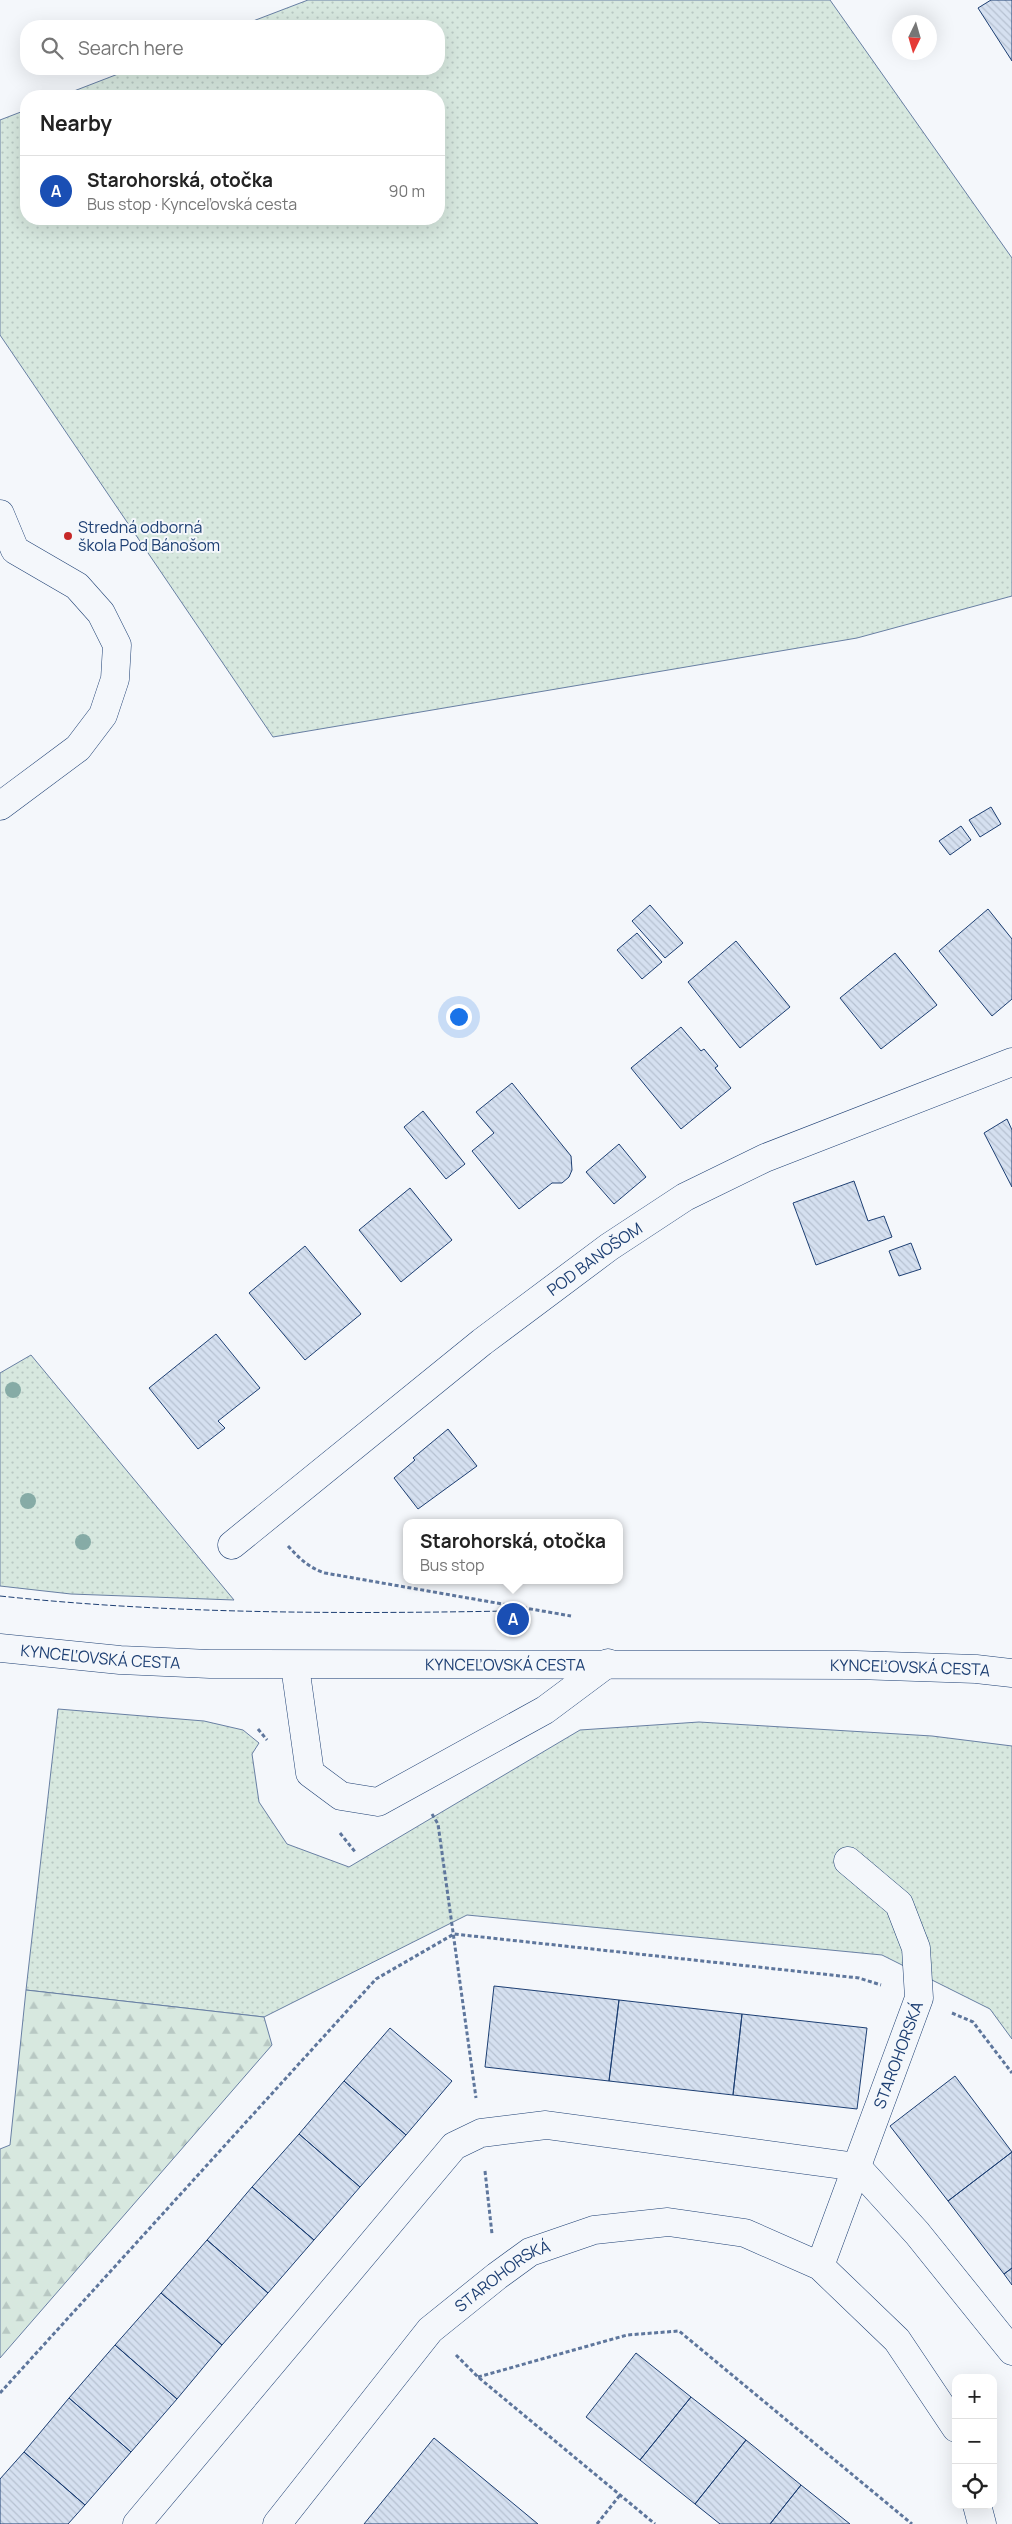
<!DOCTYPE html>
<html lang="en">
<head>
<meta charset="utf-8">
<style>
  :root { --surface:#fff; --page:#f6f6f6; --text:#222; --muted:#767676; --line:#e0e0e0; --accent:#111827 }
  body { margin:0; font-family:Manrope,sans-serif; background:var(--page); color:var(--text) }
  .controls { position:absolute; right:15px; bottom:15px; display:grid; overflow:hidden; border-radius:10px; box-shadow:0 5px 20px #0002 }
  .controls button { width:45px; height:45px; display:grid; place-items:center; padding:0; border:0; border-bottom:1px solid var(--line); background:var(--surface); color:var(--text); font:25px sans-serif }
  .compass { position:absolute; left:892px; top:15px; width:45px; height:45px; border-radius:50%; background:var(--surface); box-shadow:0 5px 20px #0002; rotate:185deg }
  .you { position:absolute; left:458px; top:1016px; width:18px; height:18px; margin:-12px; border:4px solid #fff; border-radius:50%; background:#1a73e8; box-shadow:0 0 0 8px #1a73e833 }
  .badge { display:grid; place-items:center; width:32px; height:32px; border-radius:50%; background:var(--accent); color:#fff; font-size:16px; font-weight:700 }
  .pin { position:absolute; translate:-50% -50%; border:2px solid #fff; box-shadow:0 1px 5px #0006 }
  .popup { position:absolute; left:403px; top:1519px; width:220px; height:65px; box-sizing:border-box; display:grid; place-content:center; border-radius:10px; background:var(--surface); filter:drop-shadow(0 1px 4px #0005); font-size:16px; white-space:nowrap; color:var(--muted) }
  .popup b { font-size:19px; color:var(--text) }
  .popup::after { content:''; position:absolute; left:50%; top:100%; margin-left:-10px; border:10px solid transparent; border-top-color:var(--surface) }
  .list { margin:0; padding:0; list-style:none }
  h2 { display:flex; justify-content:space-between; align-items:center; height:65px; margin:0; padding:0 20px; font-size:21px }
  h2 small { font-size:16px; font-weight:400; color:var(--muted) }
  .list li { display:grid; grid-template-columns:32px 1fr auto; gap:15px; align-items:center; box-sizing:border-box; height:70px; padding:0 20px; border-top:1px solid var(--line) }
  .list b { display:block; font-size:19px; white-space:nowrap }
  .list p { margin:0; font-size:16px; white-space:nowrap; color:var(--muted) }
  .list em { font-size:16px; font-style:normal; color:var(--muted) }
  .icon { flex:none; width:28px; height:28px; fill:none; stroke:currentColor; stroke-width:2; stroke-linecap:round; stroke-linejoin:round }
  .map { position:relative; flex:none; width:1012px; height:2524px; overflow:hidden }
  .search { position:absolute; background:var(--surface); box-shadow:0 5px 20px #0002; left:20px; top:20px; width:425px; height:55px; display:flex; align-items:center; gap:12px; box-sizing:border-box; padding:0 18px; border-radius:20px; color:var(--muted); font-size:19px }
  .panel { position:absolute; background:var(--surface); box-shadow:0 5px 20px #0002; left:20px; top:90px; width:425px; height:135px; border-radius:20px }
  .map>svg:first-child { display:block }
  .grass { fill:url(#grass-dots); stroke:#687fa3 }
  .forest { fill:url(#forest-firs); stroke:#687fa3 }
  .building { fill:url(#building-back-hatch); stroke:#1d3f73 }
  .lines { fill:none; stroke-linecap:round; stroke-linejoin:round }
  .minor-casing { stroke:#1d3f73; stroke-width:29 }
  .path { stroke:#5e769c; stroke-width:3; stroke-dasharray:4 2.5; stroke-linecap:butt }
  .minor { stroke:#f4f7fb; stroke-width:28 }
  .fence { stroke:#1d3f73; stroke-width:1; stroke-dasharray:6 2.5; stroke-linecap:butt }
  .tree { fill:#86aba6 }
  .poi-dot { fill:#c62828; stroke:#f4f7fb; stroke-width:2 }
  .labels { text-anchor:middle; stroke-width:4; stroke-linejoin:round; paint-order:stroke }
  .poi-label { font-size:16px; fill:#1d3f73; stroke:#f4f7fb; text-anchor:start }
  .street-label { font-size:16px; fill:#1d3f73; stroke:#f4f7fb }
</style>
</head>
<body>
<div class="map">
<svg width="1012" height="2524" viewBox="0 0 1012 2524">
  <defs>
    <pattern id="grass-dots" width="8" height="8" patternUnits="userSpaceOnUse" patternTransform="scale(1.25)"><rect width="8" height="8" fill="#d7e8df"/><path d="M2 2h.1M6 6h.1" fill="none" stroke="#b8c8c3" stroke-width="1.8" stroke-linecap="round"/></pattern>
    <pattern id="forest-firs" width="22" height="20" patternUnits="userSpaceOnUse" patternTransform="scale(1.25)"><rect width="22" height="20" fill="#d7e8df"/><path d="M5 1l3.5 6h-7zM16 11l3.5 6h-7z" fill="#b8c8c3"/></pattern>
    <pattern id="building-back-hatch" width="6" height="6" patternUnits="userSpaceOnUse" patternTransform="scale(1.25)"><rect width="6" height="6" fill="#d5e0f0"/><path d="M-1 5l2 2M0 0l6 6M5-1l2 2" fill="none" stroke="#b6c1d1"/></pattern>
  </defs>
  <rect width="100%" height="100%" fill="#f4f7fb"/>
  <path class="grass" d="M308 0H830L1012 258V596L857 638 273 737 0 335V120L26 110V219H439V96H61L131 69H439V26H240Z
    M31 1355 234 1600 71 1594 0 1586V1373Z
    M58 1709 204 1721 243 1730 259 1743 252 1754 259 1802 287 1844 349 1867 580 1730 699 1722 932 1736 1012 1746V2039L990 2009 882 1955 467 1915 264 2017 26 1990Z"/>
  <path class="forest" d="M26 1990 264 2017 272 2045 0 2358V2149L10 2145Z"/>
  <path class="building" d="M991 0H1012V61L978 8Z
    M991 807 1001 824 980 837 969 820Z
    M961 826 971 840 950 855 939 841Z
    M650 905 683 943 665 958 632 921Z
    M988 909 1012 939V999L992 1016 939 951Z
    M637 933 662 962 642 979 617 950Z
    M736 941 790 1007 740 1048 688 982Z
    M895 953 937 1005 881 1049 840 998Z
    M681 1027 701 1051 704 1049 718 1066 715 1068 731 1088 681 1129 631 1068Z
    M512 1083 571 1156 572 1170 569 1177 562 1183H552L519 1209 472 1151 494 1133 476 1112Z
    M423 1111 465 1164 446 1179 404 1127Z
    M1007 1119 1012 1130V1187L984 1133Z
    M619 1144 646 1177 614 1204 586 1172Z
    M854 1181 868 1221 884 1216 892 1237 816 1265 793 1203Z
    M410 1188 452 1240 401 1282 359 1230Z
    M911 1243 921 1269 899 1276 889 1251Z
    M305 1246 361 1314 305 1360 249 1293Z
    M216 1334 260 1388 218 1421 225 1428 198 1449 149 1388Z
    M448 1429 477 1466 418 1509 394 1478 415 1460 413 1458Z
    M494 1986 619 2000 609 2081 485 2067Z
    M619 2000 742 2014 733 2095 609 2081Z
    M742 2014 867 2028 857 2109 733 2095Z
    M390 2028 452 2081 406 2135 344 2081Z
    M955 2076 1012 2152 948 2201 890 2126Z
    M344 2081 406 2135 360 2187 299 2134Z
    M299 2134 360 2187 314 2240 252 2187Z
    M1012 2152V2268L1004 2274 948 2201Z
    M252 2187 314 2240 268 2293 207 2240Z
    M207 2240 268 2293 222 2345 161 2293Z
    M1012 2268V2285L1004 2274Z
    M161 2293 222 2345 177 2399 115 2345Z
    M115 2345 177 2399 131 2452 69 2398Z
    M636 2353 691 2397 640 2460 586 2417Z
    M691 2397 746 2440 695 2504 640 2460Z
    M69 2398 131 2452 85 2505 24 2452Z
    M434 2438 538 2524H364Z
    M746 2440 801 2485 770 2524H720L695 2504Z
    M24 2452 85 2505 68 2524H0V2479Z
    M801 2485 850 2524H770Z"/>
  <g class="lines">
    <defs>
      <g id="minor">
        <path d="M0 514 15 550 77 586 101 613 117 645 115 679 103 715 78 748 0 806"/>
        <path id="s1" d="M232 1545 482 1342 609 1247 685 1197 765 1158 1012 1062"/>
        <path id="s2" d="M0 1648 120 1660 210 1664 856 1665 976 1669 1012 1673"/>
        <path d="M295 1666 310 1773 341 1796 378 1802 545 1710 608 1663"/>
        <path id="s3" d="M820 2266 919 1998 916 1948 899 1904 848 1861"/>
        <path d="M977 2505 982 2524"/>
        <path d="M137 2524 454 2146 481 2133 546 2125 857 2167 917 2233 1012 2351"/>
        <path id="s4" d="M277 2524 430 2330 497 2276 530 2252 594 2230 668 2222 745 2233 820 2266 897 2340 956 2428"/>
      </g>
    </defs>
    <use href="#minor" class="minor-casing"/>
    <path class="path" d="M288 1546C299 1558 309 1568 325 1573L571 1616
      M258 1729 267 1740
      M432 1814 438 1824 476 2098
      M340 1833 356 1853
      M952 2013 973 2022 1012 2073
      M485 2171 492 2234
      M456 2355 478 2377 655 2524
      M478 2377 627 2335 679 2331 912 2524
      M0 2393 376 1979 454 1934 859 1978 881 1985
      M597 2524 620 2495"/>
    <use href="#minor" class="minor"/>
    <path class="fence" d="M0 1596C169 1614 339 1614 508 1611"/>
  </g>
  <g class="tree">
    <circle cx="13" cy="1390" r="8"/>
    <circle cx="28" cy="1501" r="8"/>
    <circle cx="83" cy="1542" r="8"/>
  </g>
  <circle class="poi-dot" cx="68" cy="536" r="5"/>
  <g class="labels">
    <g class="poi-label">
      <text x="78" y="533">Stredná odborná<tspan x="78" dy="18">škola Pod Bánošom</tspan></text>
    </g>
    <g class="street-label">
      <text dy="6" stroke="none"><textPath href="#s1" startOffset="462">POD BANOŠOM</textPath></text>
      <text dy="6" stroke="none"><textPath href="#s2" startOffset="101">KYNCEĽOVSKÁ CESTA</textPath></text>
      <text dy="6" stroke="none"><textPath href="#s2" startOffset="506">KYNCEĽOVSKÁ CESTA</textPath></text>
      <text dy="6" stroke="none"><textPath href="#s2" startOffset="911">KYNCEĽOVSKÁ CESTA</textPath></text>
      <text dy="6" stroke="none"><textPath href="#s3" startOffset="225">STAROHORSKÁ</textPath></text>
      <text dy="6" stroke="none"><textPath href="#s4" startOffset="338">STAROHORSKÁ</textPath></text>
    </g>
  </g>
</svg>
<div class="controls">
<button>+</button>
<button>−</button>
<button><svg class="icon" aria-label="locate" viewBox="0 0 24 24"><circle cx="12" cy="12" r="6"/><path d="M12 2v4M12 18v4M2 12h4M18 12h4"/></svg></button>
</div>
<svg class="compass" viewBox="-18 -18 36 36"><path d="M0-13l5 13h-10z" fill="#e53935"/><path d="M0 13l5-13h-10z" fill="#767676"/></svg>
<div class="you"></div>
<div class="pin badge" style="left:513px;top:1619px;background:#1a4fb4">A</div>
<div class="popup"><b>Starohorská, otočka</b>Bus stop</div>
<div class="search"><svg class="icon" aria-label="search" viewBox="0 0 24 24"><circle cx="10" cy="10" r="6"/><path d="M15 15l6 6"/></svg>Search here</div>
<section class="panel">
<h2>Nearby<small></small></h2>
<ul class="list">
<li><span class="badge" style="background:#1a4fb4">A</span><div><b>Starohorská, otočka</b><p>Bus stop · Kynceľovská cesta</p></div><em>90 m</em></li>
</ul>
</section>
</div>
</body>
</html>
